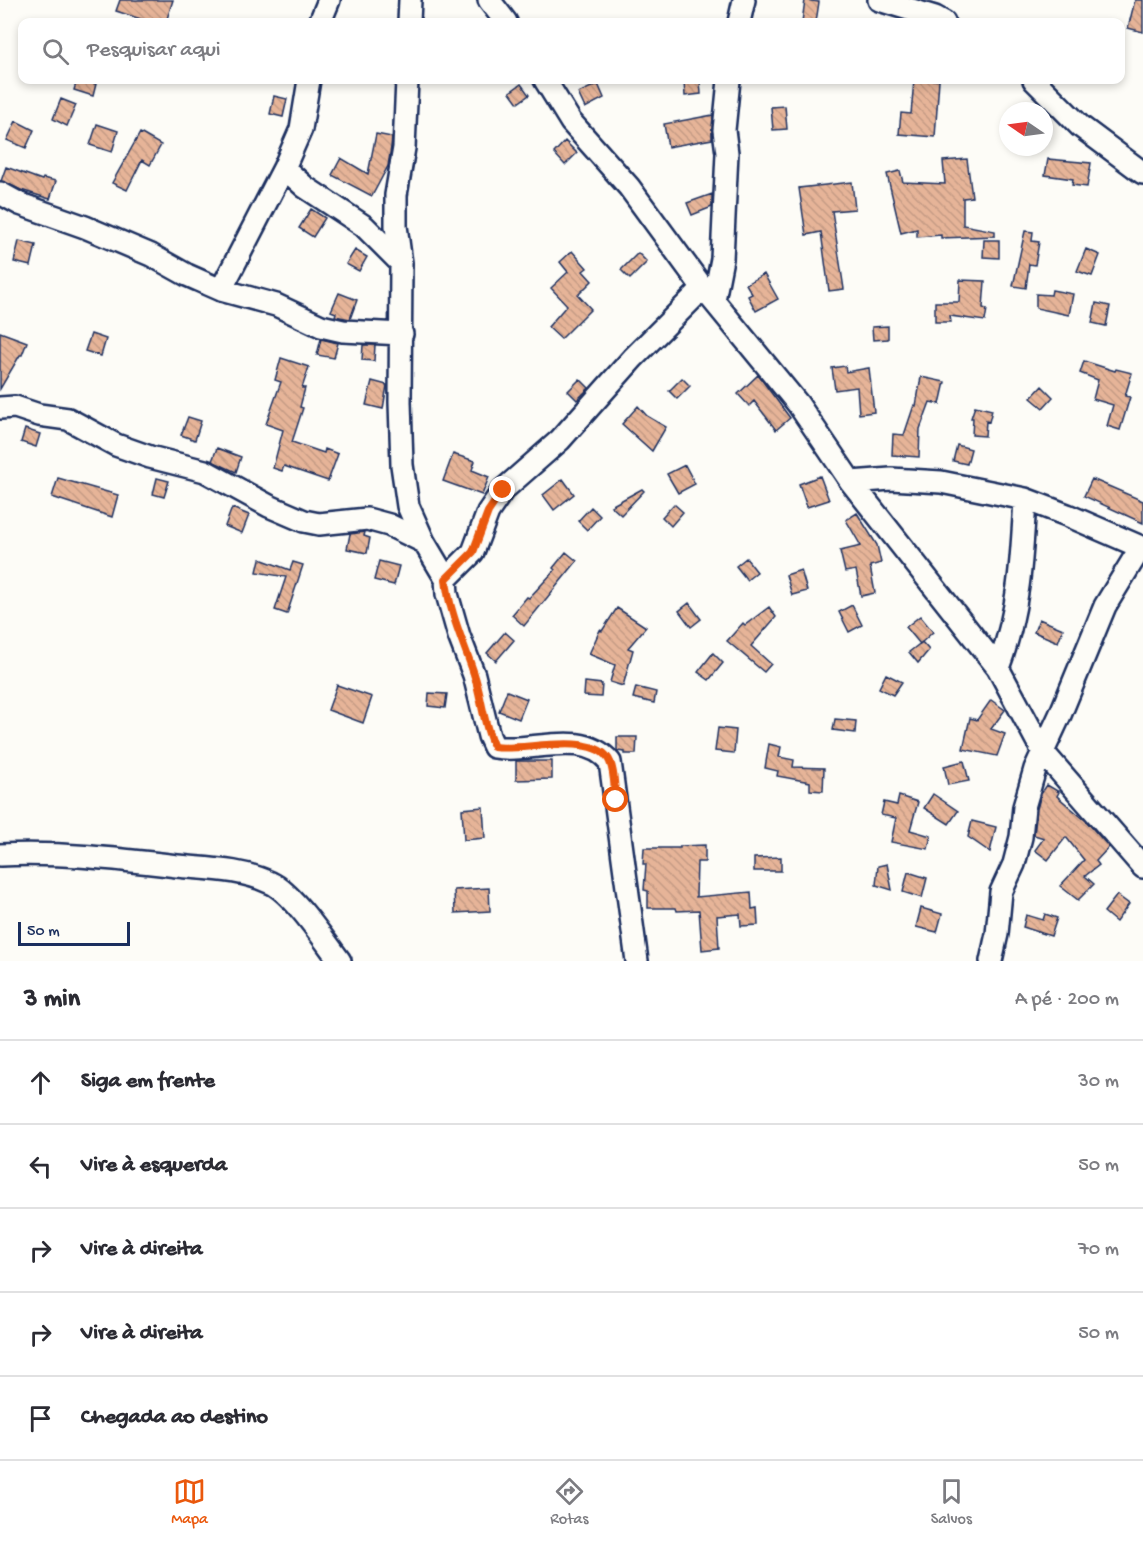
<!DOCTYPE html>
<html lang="pt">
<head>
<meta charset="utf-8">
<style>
  :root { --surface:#fff; --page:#f7f7f7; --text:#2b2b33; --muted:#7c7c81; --line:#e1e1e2; --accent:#ea580c }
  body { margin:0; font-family:"Gochi Hand",sans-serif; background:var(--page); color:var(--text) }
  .compass { position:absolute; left:999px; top:102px; width:54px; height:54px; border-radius:50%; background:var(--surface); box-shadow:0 3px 9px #0003; rotate:283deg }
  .scale { position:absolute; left:18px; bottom:15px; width:112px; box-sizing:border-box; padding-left:6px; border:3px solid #1b2f5e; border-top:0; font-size:16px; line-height:21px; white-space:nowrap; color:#1b2f5e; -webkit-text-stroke:4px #fdfcf7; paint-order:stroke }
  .stop { position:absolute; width:18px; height:18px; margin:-14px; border:4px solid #ea580c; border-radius:50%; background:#fff }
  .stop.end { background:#ea580c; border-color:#fff; box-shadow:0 2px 6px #0008 }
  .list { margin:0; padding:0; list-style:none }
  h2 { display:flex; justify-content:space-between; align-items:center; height:78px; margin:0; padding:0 24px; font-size:26px }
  h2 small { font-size:20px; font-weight:400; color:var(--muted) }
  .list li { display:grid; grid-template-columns:39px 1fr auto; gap:18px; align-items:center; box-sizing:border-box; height:84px; padding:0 24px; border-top:2px solid var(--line) }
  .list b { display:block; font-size:22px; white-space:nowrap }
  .list em { font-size:20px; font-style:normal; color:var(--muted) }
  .icon { flex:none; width:33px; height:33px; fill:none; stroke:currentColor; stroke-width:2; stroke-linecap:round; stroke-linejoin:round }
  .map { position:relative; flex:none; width:1143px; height:961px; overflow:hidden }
  .search { position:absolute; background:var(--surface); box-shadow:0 3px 9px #0003; left:18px; right:18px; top:18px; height:66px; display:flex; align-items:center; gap:15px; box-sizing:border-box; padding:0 21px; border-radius:12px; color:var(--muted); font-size:22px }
  .sheet { height:498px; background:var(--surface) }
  nav { display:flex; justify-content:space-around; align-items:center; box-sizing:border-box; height:84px; border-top:2px solid var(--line); background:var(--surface); font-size:16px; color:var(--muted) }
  nav a { display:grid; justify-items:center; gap:3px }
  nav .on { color:var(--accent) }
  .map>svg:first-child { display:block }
  .building { fill:url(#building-back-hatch); stroke:#1b2f5e; stroke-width:1.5 }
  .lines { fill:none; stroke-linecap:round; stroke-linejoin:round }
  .minor-casing { stroke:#1b2f5e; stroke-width:26 }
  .minor { stroke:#fdfcf7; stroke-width:21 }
  .route { stroke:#ea580c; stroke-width:8 }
</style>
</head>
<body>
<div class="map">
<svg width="1143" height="961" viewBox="0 0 1143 961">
  <defs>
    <pattern id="building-back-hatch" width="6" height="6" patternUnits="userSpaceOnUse" patternTransform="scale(1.5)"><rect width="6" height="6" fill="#e6b498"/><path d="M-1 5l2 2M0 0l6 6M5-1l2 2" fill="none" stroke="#c59b85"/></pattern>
  </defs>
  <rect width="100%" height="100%" fill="#fdfcf7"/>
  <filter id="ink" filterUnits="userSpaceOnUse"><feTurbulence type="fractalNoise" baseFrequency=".0167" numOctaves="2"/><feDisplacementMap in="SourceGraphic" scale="12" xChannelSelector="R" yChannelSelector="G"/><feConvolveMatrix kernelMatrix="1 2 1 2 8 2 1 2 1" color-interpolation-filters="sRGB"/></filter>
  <g filter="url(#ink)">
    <path class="building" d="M120 0H173L166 22H150L116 11Z
      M805 0 819 2 816 22H802Z
      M1135 0H1143V32L1128 28Z
      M77 80 96 84 93 96 74 90Z
      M914 80H939L935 137 899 134 901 113 911 114Z
      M700 81 701 94 685 96 684 82Z
      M521 84 529 95 518 103 510 92Z
      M598 84 604 98 585 108 578 93Z
      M274 96 287 99 283 117 270 114Z
      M61 99 76 105 67 126 53 119Z
      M785 106 787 129 773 130 771 107Z
      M713 115 712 139 668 147 664 124Z
      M16 121 34 130 26 148 7 140Z
      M97 124 118 131 112 152 90 145Z
      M140 133 161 145 150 165 142 160 127 190 112 183Z
      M376 134 392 137 391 147 388 166 372 196 332 175 341 158 368 174Z
      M565 141 577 153 565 165 554 153Z
      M967 159 972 197 963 198V225L995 231V236L941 238V235L917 237V229L901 233 887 174 900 171 903 182 945 184 943 161Z
      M1048 159 1091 163 1087 187 1072 185 1073 179 1045 175Z
      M6 167 42 180 43 178 56 181 50 199 21 190 1 181Z
      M852 182 855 209 832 211 844 289 829 291 821 232 806 235 799 188Z
      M712 194V207L692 215 687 203Z
      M311 209 325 218 313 237 299 228Z
      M1025 231 1033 232 1032 241 1039 242 1035 265 1029 264 1026 288 1013 286Z
      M984 240H999V258L983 257Z
      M19 241 36 245 31 266 14 262Z
      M1086 249 1100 255 1092 276 1077 271Z
      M355 250 367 257 359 271 346 264Z
      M572 251 587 268 583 271 592 281 578 295 591 309 561 339 548 327 567 305 551 288 568 272 560 262Z
      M638 253 647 262 630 279 621 270Z
      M764 274 778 299 756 311 748 296 752 294 746 284Z
      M960 280 985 281 983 308 987 309 985 321 950 316 951 322H935V302H959Z
      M1052 290 1073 294 1069 315 1036 308V294L1051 295Z
      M339 293 357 300 350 319 335 316 336 313 331 311Z
      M1096 303 1110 306 1106 326 1092 323Z
      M888 326V339L873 340 872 327Z
      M0 332 27 342 22 355H20L0 389Z
      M91 334 106 339 101 356 85 351Z
      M321 339 338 343 334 358 317 355Z
      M363 345H375L374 361 362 360Z
      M281 358 309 367 302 388H305L300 407 303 408 292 442 324 453 325 449 338 454 328 481 284 466 282 471 273 468 283 430 266 424 281 382 275 380Z
      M1084 361 1115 371 1116 369 1132 373 1125 396 1130 397 1120 430 1107 426 1113 405 1093 399 1098 380 1080 373Z
      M845 366 846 372 869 368 874 412 859 414 857 387 835 390 832 368Z
      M758 375 790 418 776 430 754 401 749 406 738 394Z
      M921 377 945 382 940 404 930 402 920 429 919 457 892 455 893 434 904 435 914 405 916 406Z
      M682 378 690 386 677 399 669 391Z
      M580 379 589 388 577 400 568 391Z
      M372 381 387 385 383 409 366 405Z
      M1042 386 1053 397 1043 408 1031 398Z
      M638 406 647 416 666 427 652 451 622 424Z
      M975 406 992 410 989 422 986 421 985 436 972 435 973 418H971Z
      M188 417 201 421 195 440 181 435Z
      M25 429 40 434 36 447 21 442Z
      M957 445 971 449 967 464 953 461Z
      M217 448 241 457 236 472 212 461Z
      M453 454 475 461 472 470 489 477 482 495 443 481Z
      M685 465 695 484 678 493 667 474Z
      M820 476 829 500 807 507 799 484Z
      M58 478 118 495 112 517 52 497Z
      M157 478 169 481 164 497 153 494Z
      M563 479 574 494 554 510 543 495Z
      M1092 479 1143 501V523L1084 496Z
      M642 489 644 491 621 515 611 506Z
      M674 504 683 512 671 526 662 517Z
      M591 507 600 516 587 530 578 521Z
      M232 508 249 515 242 533 225 526Z
      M857 513 877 545 881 563 870 566 875 593 861 596 856 570 845 572 840 551 861 546 846 520Z
      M365 532 364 536 370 538 367 553 347 549 350 534Z
      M566 552 577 561 524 626 512 615 527 597 529 598 555 570 553 568Z
      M746 558 757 572 747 580 736 566Z
      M260 559 290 570 293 562 303 565 287 614 275 610 286 577 257 572Z
      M379 561 399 566 394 585 374 580Z
      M801 570 807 591 792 595 786 575Z
      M689 603 701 619 691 627 679 611Z
      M852 605 862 625 849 632 839 612Z
      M769 607 776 617 751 646 771 664 764 672 727 641 743 623 745 625Z
      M617 608 646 627 628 648 633 650 623 686 610 682 615 665 589 654 600 630 602 631Z
      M920 616 933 632 920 644 906 627Z
      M1039 619 1063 629 1058 642 1034 632Z
      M505 632 514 640 496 661 487 653Z
      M922 642 929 650 918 663 909 652Z
      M713 653 723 663 709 680 698 672Z
      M886 674 902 682 893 695 879 688Z
      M585 682 602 684 601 697 584 696Z
      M337 685 372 697 363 723 328 710Z
      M636 687 656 692 654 703 633 698Z
      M507 691 527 699 519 719 499 711Z
      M429 693 447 694 445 708 428 706Z
      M991 700 1005 710 991 729 1005 734 997 756 963 749 970 718 977 720Z
      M835 719 856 721 855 733 833 730Z
      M718 728 736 730 734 753 715 751Z
      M617 737H637L636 754H625V752L617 751Z
      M769 744 781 747 779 757 794 760 793 767 824 768 823 791 810 790V782L777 776 778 771 765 768Z
      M516 761H552V779L516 780Z
      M964 761 969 781 948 785 944 766Z
      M1047 785 1059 792 1057 796 1086 821 1109 847 1096 861 1099 865 1085 876 1094 884 1078 900 1060 886 1084 860 1066 837 1048 860 1035 850 1044 838 1034 835 1037 809 1041 794Z
      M933 794 958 811 949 824 924 808Z
      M899 796 918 802 910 830 931 836 928 849 891 842 896 818 881 815 884 802 897 805Z
      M483 807 485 838 464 840 462 809Z
      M972 821 996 827 990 852 968 837Z
      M705 845V862H697L696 897 751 892 752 909 757 908 758 925 741 926 740 914 717 916 719 948 702 950 699 910 677 911 676 908H648V891L644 890 646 864H643L644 848H680V846Z
      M781 857V871H754V858Z
      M887 864 892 890 876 885 878 866Z
      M908 872 927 878 922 898 903 892Z
      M489 888 490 911 455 913 454 890Z
      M1117 895 1129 904 1116 922 1104 912Z
      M921 908 942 914 937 932 916 927Z
      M1045 914 1057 918 1051 936 1023 927 1026 915 1043 920Z"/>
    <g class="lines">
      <defs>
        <path id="minor" d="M489 0 506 22
          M879 0 935 17 944 22
          M320 22 329 0
          M409 22 410 0
          M739 22 744 0
          M407 80 404 148 396 195V226L401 263 400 402 402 465 408 506 424 542 446 579 447 594 459 636 474 675 489 736 494 747C532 754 581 728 610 762L637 961
          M545 80 571 122 629 187 703 288 798 404 851 482 998 668 1043 752 1143 867
          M1034 80 1080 126 1143 173
          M284 168 305 187 364 226 401 263
          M0 193 20 204 85 227 151 255 187 275 221 290 276 305 321 326 343 331 402 334
          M221 290 284 168 301 129 309 80
          M714 300 722 259 727 153 724 130 729 80
          M0 408 15 407 39 415 68 419 116 445 150 457 205 471 269 506 304 521 319 524 367 519 389 525 424 542
          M851 482 891 479 941 482 1025 499 1067 515 1143 548
          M446 579 473 552 488 512 503 490 560 440 633 358 703 288
          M998 668C1019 613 1022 557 1025 499
          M0 855C59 852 118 859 177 866 208 869 242 869 271 883 293 893 324 940 340 961
          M991 961 997 934 1001 892 1014 864 1021 837 1024 807 1035 769 1060 715 1105 606 1141 547"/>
      </defs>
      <use href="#minor" class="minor-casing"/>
      <use href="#minor" class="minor"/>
    </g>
  </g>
  <g class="lines" filter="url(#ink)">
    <path class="route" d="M503 490 488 512 473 552 446 579C449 613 464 643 474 674 482 698 483 724 494 747 522 752 597 730 610 762 615 773 614 789 616 800"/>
  </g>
</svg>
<svg class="compass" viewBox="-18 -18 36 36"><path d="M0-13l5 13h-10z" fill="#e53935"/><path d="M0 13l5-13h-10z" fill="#7c7c81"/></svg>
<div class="scale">50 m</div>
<div class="stop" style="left:616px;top:800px"></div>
<div class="stop end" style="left:503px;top:490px"></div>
<div class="search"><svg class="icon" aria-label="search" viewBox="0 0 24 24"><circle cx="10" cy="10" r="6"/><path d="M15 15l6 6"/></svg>Pesquisar aqui</div>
</div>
<section class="sheet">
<h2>3 min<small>A pé · 200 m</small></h2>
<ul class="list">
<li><svg class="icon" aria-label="ahead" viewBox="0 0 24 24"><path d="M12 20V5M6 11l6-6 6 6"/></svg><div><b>Siga em frente</b></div><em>30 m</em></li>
<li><svg class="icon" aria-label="left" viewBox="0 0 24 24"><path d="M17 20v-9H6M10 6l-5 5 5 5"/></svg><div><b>Vire à esquerda</b></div><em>50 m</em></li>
<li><svg class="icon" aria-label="right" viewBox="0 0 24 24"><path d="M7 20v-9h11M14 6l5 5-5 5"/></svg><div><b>Vire à direita</b></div><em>70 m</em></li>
<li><svg class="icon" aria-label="right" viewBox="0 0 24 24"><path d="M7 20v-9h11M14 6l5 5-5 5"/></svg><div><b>Vire à direita</b></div><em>50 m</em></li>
<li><svg class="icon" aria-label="arrive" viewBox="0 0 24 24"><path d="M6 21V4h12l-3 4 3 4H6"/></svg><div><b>Chegada ao destino</b></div></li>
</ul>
</section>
<nav>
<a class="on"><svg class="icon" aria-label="map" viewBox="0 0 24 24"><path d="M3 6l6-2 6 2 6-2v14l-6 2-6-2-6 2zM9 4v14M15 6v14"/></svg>Mapa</a>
<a><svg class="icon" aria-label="directions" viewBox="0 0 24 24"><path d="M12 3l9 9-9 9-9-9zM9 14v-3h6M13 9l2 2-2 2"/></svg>Rotas</a>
<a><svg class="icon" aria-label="saved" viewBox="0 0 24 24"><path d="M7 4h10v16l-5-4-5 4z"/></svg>Salvos</a>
</nav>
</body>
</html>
